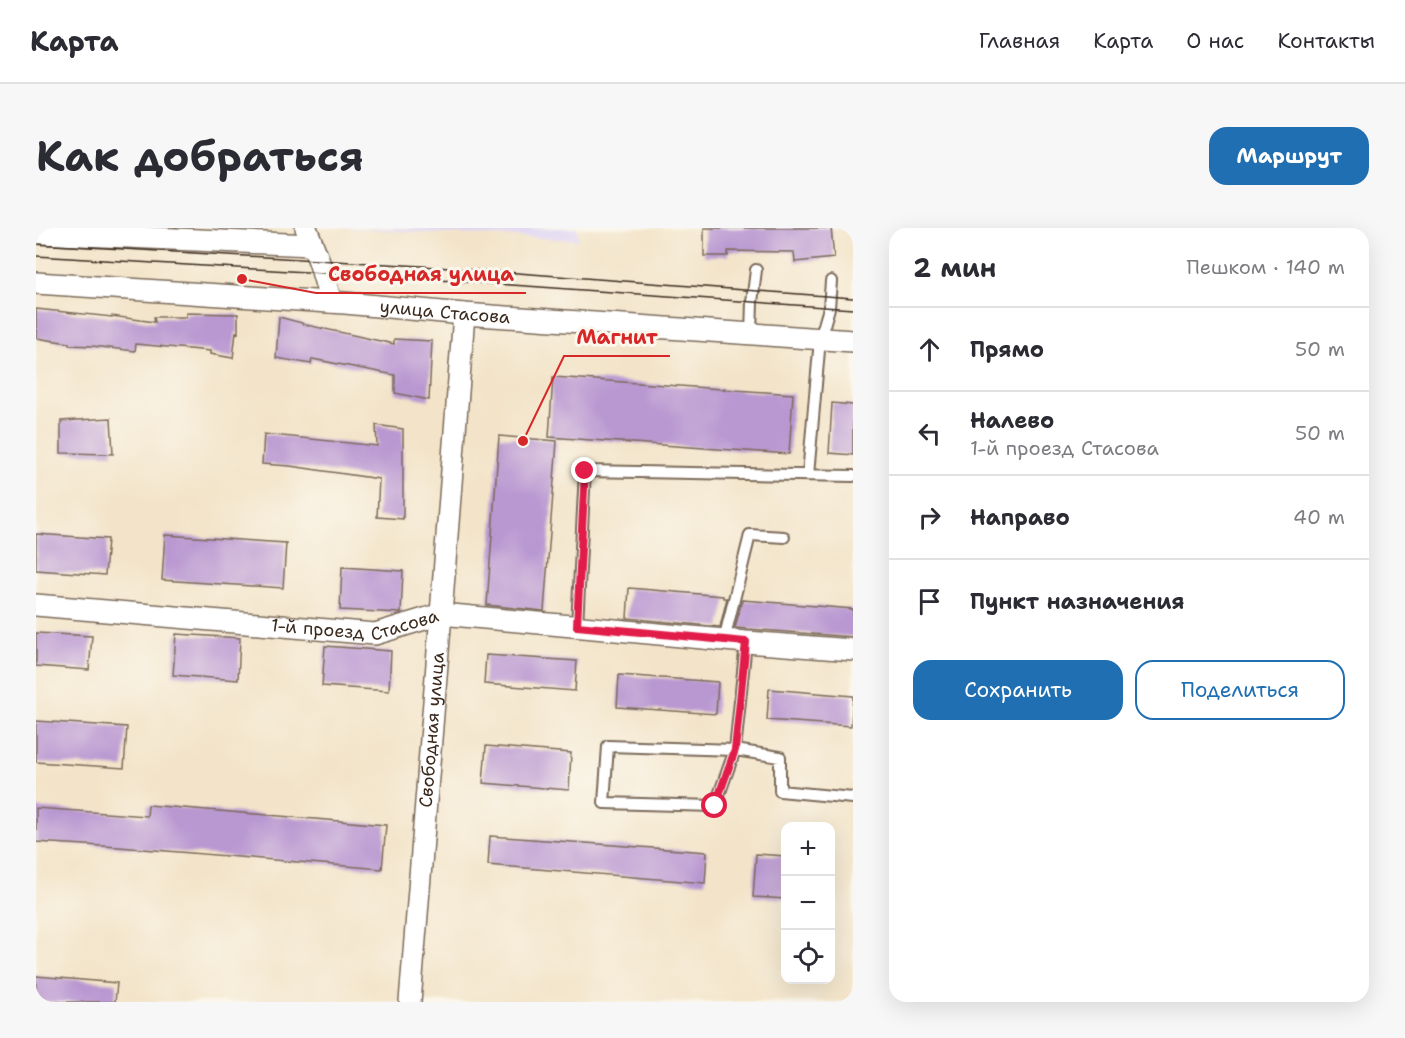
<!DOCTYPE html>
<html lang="ru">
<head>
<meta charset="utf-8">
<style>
  :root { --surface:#fff; --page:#f7f7f7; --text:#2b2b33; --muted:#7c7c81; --line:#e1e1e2; --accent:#1f6fb2 }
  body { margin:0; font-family:"Shantell Sans",sans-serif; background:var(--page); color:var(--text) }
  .controls { position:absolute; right:18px; bottom:18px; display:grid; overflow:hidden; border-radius:12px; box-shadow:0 6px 24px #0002 }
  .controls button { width:54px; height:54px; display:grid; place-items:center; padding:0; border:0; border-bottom:2px solid var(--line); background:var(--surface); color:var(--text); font:30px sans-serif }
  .stop { position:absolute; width:18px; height:18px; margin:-14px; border:4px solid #e11d48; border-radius:50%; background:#fff }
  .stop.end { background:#e11d48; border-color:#fff; box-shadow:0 2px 6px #0008 }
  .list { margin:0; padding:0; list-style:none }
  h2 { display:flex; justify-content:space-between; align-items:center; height:78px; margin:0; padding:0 24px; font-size:26px }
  h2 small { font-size:20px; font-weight:400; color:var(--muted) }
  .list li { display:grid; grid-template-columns:39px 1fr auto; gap:18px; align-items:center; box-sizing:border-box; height:84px; padding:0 24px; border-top:2px solid var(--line) }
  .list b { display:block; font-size:22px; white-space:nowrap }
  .list p { margin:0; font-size:20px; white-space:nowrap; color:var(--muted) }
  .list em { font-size:20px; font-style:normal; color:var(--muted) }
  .actions { display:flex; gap:12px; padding:18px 24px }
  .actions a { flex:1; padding:14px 0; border:2px solid var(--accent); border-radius:18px; text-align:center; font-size:21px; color:var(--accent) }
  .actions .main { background:var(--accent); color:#fff }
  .icon { flex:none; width:33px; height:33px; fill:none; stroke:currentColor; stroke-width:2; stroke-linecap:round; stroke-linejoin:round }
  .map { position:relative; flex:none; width:817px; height:774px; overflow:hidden; border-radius:18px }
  header { display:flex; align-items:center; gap:36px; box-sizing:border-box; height:84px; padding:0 30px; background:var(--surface); border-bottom:2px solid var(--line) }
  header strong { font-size:28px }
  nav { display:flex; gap:33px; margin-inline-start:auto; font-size:21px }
  .intro { display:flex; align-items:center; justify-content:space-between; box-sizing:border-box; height:144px; padding:0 36px }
  h1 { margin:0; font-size:42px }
  .button { padding:15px 27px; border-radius:18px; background:var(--accent); color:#fff; font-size:21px; font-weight:700 }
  main { display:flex; gap:36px; padding:0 36px }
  aside { flex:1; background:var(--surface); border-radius:18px; box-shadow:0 6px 24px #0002 }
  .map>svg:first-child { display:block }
  .built { fill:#ded5f5 }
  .building { fill:#b997d1 }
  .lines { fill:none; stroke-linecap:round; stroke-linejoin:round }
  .lane-casing { stroke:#7b6b5a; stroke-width:14 }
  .street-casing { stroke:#7b6b5a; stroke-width:24 }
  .lane { stroke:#fff; stroke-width:10 }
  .street { stroke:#fff; stroke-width:21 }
  .tram { stroke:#3b2a1e; stroke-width:1.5 }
  .route { stroke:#e11d48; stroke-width:8 }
  .labels { text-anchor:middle; stroke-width:6; stroke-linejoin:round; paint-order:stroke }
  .street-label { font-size:18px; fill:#3b2a1e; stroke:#fbf7ec }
  .leader { fill:none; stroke:#d62828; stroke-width:2 }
  .callout-dot { fill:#d62828; stroke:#fbf7ec; stroke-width:2 }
  .callout-label { font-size:20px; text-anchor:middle; font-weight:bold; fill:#d62828; stroke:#fbf7ec; stroke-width:6; stroke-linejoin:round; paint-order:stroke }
</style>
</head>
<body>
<header>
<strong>Карта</strong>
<nav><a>Главная</a><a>Карта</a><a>О нас</a><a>Контакты</a></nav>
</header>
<div class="intro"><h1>Как добраться</h1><a class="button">Маршрут</a></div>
<main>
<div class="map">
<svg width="817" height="774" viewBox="0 0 817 774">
  <rect width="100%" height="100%" fill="#fbf7ec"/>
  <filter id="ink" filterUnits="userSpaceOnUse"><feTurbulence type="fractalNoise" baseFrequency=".0167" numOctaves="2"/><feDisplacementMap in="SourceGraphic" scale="12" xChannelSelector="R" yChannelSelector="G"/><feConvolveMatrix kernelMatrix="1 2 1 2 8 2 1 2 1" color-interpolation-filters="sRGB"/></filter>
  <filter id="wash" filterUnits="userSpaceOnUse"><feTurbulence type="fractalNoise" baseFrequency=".008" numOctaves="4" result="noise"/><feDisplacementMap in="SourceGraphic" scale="24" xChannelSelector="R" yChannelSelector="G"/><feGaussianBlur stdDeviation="1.35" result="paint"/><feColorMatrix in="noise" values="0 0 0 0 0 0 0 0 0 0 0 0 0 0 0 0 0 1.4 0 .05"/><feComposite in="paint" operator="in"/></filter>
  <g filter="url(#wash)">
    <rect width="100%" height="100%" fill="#f3e4c9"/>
    <path class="built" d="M305 0H541L543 12Z"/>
    <g id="blocks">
      <path class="building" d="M668 0H795L798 30 759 34 758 24 692 23V28H668Z
        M0 81 76 89V88L119 94 118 89H150V85L202 86V105L200 104 197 130 174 126V123L100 116 99 123 56 118 33 117V115L0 110Z
        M243 89 266 95V96L358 116V111L396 113 393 172 359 165V147L276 131 275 136 240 130Z
        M517 149 757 166 753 226 513 209Z
        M796 175 817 177V227L793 225Z
        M75 190 77 226 25 225V193Z
        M340 197 367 201V291L341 289 343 251 254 238 226 236 228 206 341 218Z
        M463 208 521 213 508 383 451 377Z
        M0 306 72 311 69 347 0 342Z
        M129 307 250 315 247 360 126 352Z
        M306 339 367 343 365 385 304 382Z
        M593 360 687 368V370H691L684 399 591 390Z
        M706 372 817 381V409L699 400Z
        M0 405 56 408 53 442 0 438Z
        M140 406 204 410 202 452 137 447Z
        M289 418 355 423 353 463 286 458Z
        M450 427 541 433 539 463 448 456Z
        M583 447 682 454 680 486 581 479Z
        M733 461 817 468 815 498 731 492Z
        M0 493 91 499 88 540 0 534Z
        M450 518 535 525 533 562 447 555Z
        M112 577 350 597 346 641 83 619 0 614V580L111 588Z
        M454 608 671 624 669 655 452 637Z
        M720 626 750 628V671L717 669Z
        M0 748 81 755 79 774H0Z"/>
    </g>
  </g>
  <g filter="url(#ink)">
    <use href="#blocks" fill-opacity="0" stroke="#7b6b5a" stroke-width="1.5"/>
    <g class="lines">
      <defs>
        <path id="lane" d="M715 106 716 74 720 42
          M772 247 784 111 793 80 795 53
          M541 398 549 243 817 248
          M688 412 714 307 748 309
          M710 414 699 522 572 518 568 575 679 578 699 522 744 529V563L817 570"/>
        <g id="street">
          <path d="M270 0 283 33 295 74"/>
          <path d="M0 5 276 17"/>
          <path id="s1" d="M0 55 309 75 428 86 817 113"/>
          <path id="s2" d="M0 377 339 406 405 386 710 414 817 422"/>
          <path id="s3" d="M374 774 405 386 428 86"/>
        </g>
      </defs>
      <use href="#lane" class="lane-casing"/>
      <use href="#street" class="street-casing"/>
      <use href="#lane" class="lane"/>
      <use href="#street" class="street"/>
      <path class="tram" d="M0 16 386 38 817 70
        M0 28 389 51 817 81"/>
    </g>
  </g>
  <g class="lines" filter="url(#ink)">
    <path class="route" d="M549 243 541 398 710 414 699 522 679 578"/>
  </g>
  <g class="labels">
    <g class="street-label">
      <text dy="6" stroke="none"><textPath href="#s1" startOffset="410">улица Стасова</textPath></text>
      <text dy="6" stroke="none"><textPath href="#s2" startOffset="321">1-й проезд Стасова</textPath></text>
      <text dy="6" stroke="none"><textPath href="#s3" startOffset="273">Свободная улица</textPath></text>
    </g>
  </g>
  <path class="leader" d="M206 51L280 65H490M487 213L528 128H634"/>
  <g class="callout-dot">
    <circle cx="206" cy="51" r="6"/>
    <circle cx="487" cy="213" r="6"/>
  </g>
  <g class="callout-label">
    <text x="385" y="53">Свободная улица</text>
    <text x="581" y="116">Магнит</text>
  </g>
</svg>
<div class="controls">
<button>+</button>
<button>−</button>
<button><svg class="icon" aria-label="locate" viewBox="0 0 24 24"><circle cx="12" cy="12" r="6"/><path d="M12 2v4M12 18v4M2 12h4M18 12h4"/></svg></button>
</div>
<div class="stop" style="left:679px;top:578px"></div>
<div class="stop end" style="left:549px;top:243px"></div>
</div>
<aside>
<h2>2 мин<small>Пешком · 140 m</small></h2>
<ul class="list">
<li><svg class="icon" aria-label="ahead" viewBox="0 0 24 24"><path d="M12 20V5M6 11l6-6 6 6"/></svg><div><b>Прямо</b></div><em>50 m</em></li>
<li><svg class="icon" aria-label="left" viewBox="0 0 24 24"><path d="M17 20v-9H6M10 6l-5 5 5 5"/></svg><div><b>Налево</b><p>1-й проезд Стасова</p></div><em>50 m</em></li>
<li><svg class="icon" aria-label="right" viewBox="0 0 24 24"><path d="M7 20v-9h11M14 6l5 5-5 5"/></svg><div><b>Направо</b></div><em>40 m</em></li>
<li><svg class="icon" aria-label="arrive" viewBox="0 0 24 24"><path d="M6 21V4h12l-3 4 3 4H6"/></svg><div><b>Пункт назначения</b></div></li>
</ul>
<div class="actions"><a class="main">Сохранить</a><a>Поделиться</a></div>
</aside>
</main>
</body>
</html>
